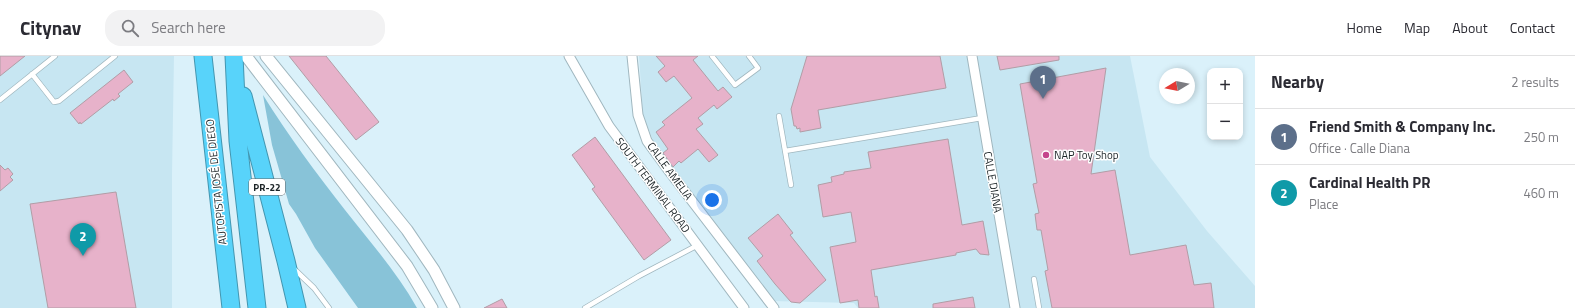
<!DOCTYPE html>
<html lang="en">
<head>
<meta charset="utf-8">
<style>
  :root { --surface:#fff; --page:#f2f2f3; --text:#2b2b33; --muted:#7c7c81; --line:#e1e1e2; --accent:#111827 }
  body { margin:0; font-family:"Titillium Web",sans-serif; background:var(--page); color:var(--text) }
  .controls { position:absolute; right:12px; top:12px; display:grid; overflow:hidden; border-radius:8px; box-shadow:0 2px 6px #0003 }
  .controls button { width:36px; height:36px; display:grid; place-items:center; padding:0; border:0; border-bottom:1px solid var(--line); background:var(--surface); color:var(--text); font:20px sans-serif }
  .compass { position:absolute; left:1159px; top:12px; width:36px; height:36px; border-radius:50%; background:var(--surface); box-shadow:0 2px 6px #0003; rotate:260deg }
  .you { position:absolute; left:712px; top:144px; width:14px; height:14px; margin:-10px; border:3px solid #fff; border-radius:50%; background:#1a73e8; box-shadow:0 0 0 6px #1a73e833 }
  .badge { display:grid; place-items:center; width:26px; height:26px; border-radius:50%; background:var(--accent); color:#fff; font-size:13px; font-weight:700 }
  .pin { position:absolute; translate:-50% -33px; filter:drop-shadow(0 1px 2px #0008) }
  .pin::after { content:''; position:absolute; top:21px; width:14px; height:12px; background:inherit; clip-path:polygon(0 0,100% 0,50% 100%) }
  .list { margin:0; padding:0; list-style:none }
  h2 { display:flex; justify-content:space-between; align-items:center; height:52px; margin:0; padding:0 16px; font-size:17px }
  h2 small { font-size:13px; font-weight:400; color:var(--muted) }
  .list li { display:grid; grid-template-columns:26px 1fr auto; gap:12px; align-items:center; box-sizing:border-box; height:56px; padding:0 16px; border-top:1px solid var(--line) }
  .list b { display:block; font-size:15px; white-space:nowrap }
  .list p { margin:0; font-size:13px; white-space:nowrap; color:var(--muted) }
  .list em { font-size:13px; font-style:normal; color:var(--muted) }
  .icon { flex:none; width:22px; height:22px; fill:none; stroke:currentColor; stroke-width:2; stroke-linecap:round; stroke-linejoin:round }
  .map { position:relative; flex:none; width:1255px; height:252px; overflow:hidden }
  header { display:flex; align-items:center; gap:24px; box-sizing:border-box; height:56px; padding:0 20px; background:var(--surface); border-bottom:1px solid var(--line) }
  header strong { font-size:19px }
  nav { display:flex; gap:22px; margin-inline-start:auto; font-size:14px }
  .search { width:280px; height:36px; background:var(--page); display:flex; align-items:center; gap:10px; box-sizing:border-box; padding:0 14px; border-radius:16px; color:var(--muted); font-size:15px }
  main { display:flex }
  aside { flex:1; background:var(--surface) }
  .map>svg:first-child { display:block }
  .built { fill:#c7e6f2 }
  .forest { fill:#88c3d8 }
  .building { fill:#e7b2ca; stroke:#b19da6 }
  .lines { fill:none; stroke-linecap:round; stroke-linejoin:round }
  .service-casing { stroke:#a0b7bf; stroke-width:6 }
  .minor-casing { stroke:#a0b7bf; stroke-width:11 }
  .tertiary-casing { stroke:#a0b7bf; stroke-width:13 }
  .motorway-casing { stroke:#4396b0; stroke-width:19 }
  .service { stroke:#fff; stroke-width:4.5 }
  .minor { stroke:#fff; stroke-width:9 }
  .tertiary { stroke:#fff; stroke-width:11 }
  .motorway { stroke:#58d3fa; stroke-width:17 }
  .poi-dot { fill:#c5448c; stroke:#fff; stroke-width:1.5 }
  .labels { text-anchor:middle; stroke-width:3; stroke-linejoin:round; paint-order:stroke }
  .shield { fill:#fff; stroke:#606668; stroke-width:1 }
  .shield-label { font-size:10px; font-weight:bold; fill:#1c2427 }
  .poi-label { font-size:11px; fill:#1c2427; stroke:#fff; text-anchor:start }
  .street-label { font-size:11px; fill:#1c2427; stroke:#fff }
</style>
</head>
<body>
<header>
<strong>Citynav</strong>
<div class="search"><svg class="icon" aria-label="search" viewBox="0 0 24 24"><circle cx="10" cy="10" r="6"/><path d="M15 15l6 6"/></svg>Search here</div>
<nav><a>Home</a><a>Map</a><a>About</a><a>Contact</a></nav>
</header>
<main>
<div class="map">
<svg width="1255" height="252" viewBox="0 0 1255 252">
  <rect width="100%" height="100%" fill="#daf1fa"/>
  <path class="built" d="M0 0H174L172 118V252H0Z
    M639 0H1130L1150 101 1207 175 1255 230V252H858L854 247 772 245 658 96 643 60Z"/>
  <path class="forest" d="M263 39C288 79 316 117 345 154 370 186 397 216 417 252H358L315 192 296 158 289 148 272 89Z"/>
  <path class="building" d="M0 0H25L0 20Z
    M289 0H326L379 66 356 84Z
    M656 0H698L693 4 718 35 723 31 732 41 717 53 714 49 698 62 703 68 696 73 718 99 709 106 698 93 681 107 679 105 673 111 663 97 668 93 656 76 665 69 662 66 692 42 674 20 666 26 658 16 665 10Z
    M807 0H940L946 32 818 54 821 72 800 76V72L797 73 796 70H794L791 53Z
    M997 0H1059V4L1000 14Z
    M1106 12 1091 118 1115 114 1130 199 1186 189 1194 229 1211 227 1214 252H1052L1045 215 1048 214 1041 174H1037L1035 158 1039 157 1033 128 1037 127 1020 28Z
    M124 14 133 26 118 38 120 40 114 45 113 43 81 68 80 66 79 68 70 57Z
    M595 81 671 184 644 204 592 133 595 131 572 99Z
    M948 83 962 169 983 165 989 199 980 198 976 193 956 197V199L871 214 875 241 877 240 879 252H859L858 244 840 247 830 191 856 186 851 156 823 161 818 129 832 126 831 121 844 118V116L871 112 868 96Z
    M0 109 5 114 8 112 13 118 10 121 13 124 0 135Z
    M116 136 136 252H48L30 148Z
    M778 158 793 177 790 179 826 224 800 247 791 246 775 228 757 205 763 200 748 182Z
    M973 241 975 252H933V248Z
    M502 243 507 252H484Z"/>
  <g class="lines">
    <defs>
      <path id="service" d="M712 0 735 29 758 12 749 0
        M32 18 54 46 59 45 115 0
        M0 44 55 0
        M779 60 791 129
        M785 95 982 62
        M293 212 314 232 329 252
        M1034 223 1039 252
        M585 252 639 220 698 189"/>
      <path id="minor" d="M569 0 609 70 744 252
        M632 0 638 59 647 85 669 115 774 252
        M972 0 1015 252"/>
      <path id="tertiary" d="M246 0 407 210 432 252
        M266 0 407 174 434 214 454 252"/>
      <path id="motorway" d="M203 0 231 252
        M234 0 238 85 257 252
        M243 40 286 205 297 252"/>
    </defs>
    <use href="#service" class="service-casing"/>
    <use href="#minor" class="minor-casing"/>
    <use href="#tertiary" class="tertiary-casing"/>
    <use href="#motorway" class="motorway-casing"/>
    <use href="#service" class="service"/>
    <use href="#minor" class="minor"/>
    <use href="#tertiary" class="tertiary"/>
    <use href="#motorway" class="motorway"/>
  </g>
  <circle class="poi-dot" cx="1046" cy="99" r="4"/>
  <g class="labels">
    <rect class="shield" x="249" y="123" width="36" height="16" rx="3"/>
    <g class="shield-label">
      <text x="267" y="135">PR-22</text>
    </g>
    <g class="poi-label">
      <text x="1054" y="103">NAP Toy Shop</text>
    </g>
    <g class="street-label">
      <text transform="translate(670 115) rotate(54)" y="4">CALLE AMELIA</text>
      <text transform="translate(216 126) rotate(-96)" y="4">AUTOPISTA JOSÉ DE DIEGO</text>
      <text transform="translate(993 126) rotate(80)" y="4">CALLE DIANA</text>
      <text transform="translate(653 129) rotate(53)" y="4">SOUTH TERMINAL ROAD</text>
    </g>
  </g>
</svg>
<div class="controls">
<button>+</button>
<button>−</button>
</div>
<svg class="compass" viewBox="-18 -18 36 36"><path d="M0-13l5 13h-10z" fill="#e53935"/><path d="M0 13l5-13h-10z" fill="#7c7c81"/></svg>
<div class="you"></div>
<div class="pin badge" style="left:1043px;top:43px;background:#5c6f8a">1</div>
<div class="pin badge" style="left:83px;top:200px;background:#0f9aa8">2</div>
</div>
<aside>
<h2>Nearby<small>2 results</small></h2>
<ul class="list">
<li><span class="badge" style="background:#5c6f8a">1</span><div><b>Friend Smith &amp; Company Inc.</b><p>Office · Calle Diana</p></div><em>250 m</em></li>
<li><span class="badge" style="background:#0f9aa8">2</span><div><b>Cardinal Health PR</b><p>Place</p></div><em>460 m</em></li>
</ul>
</aside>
</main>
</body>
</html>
